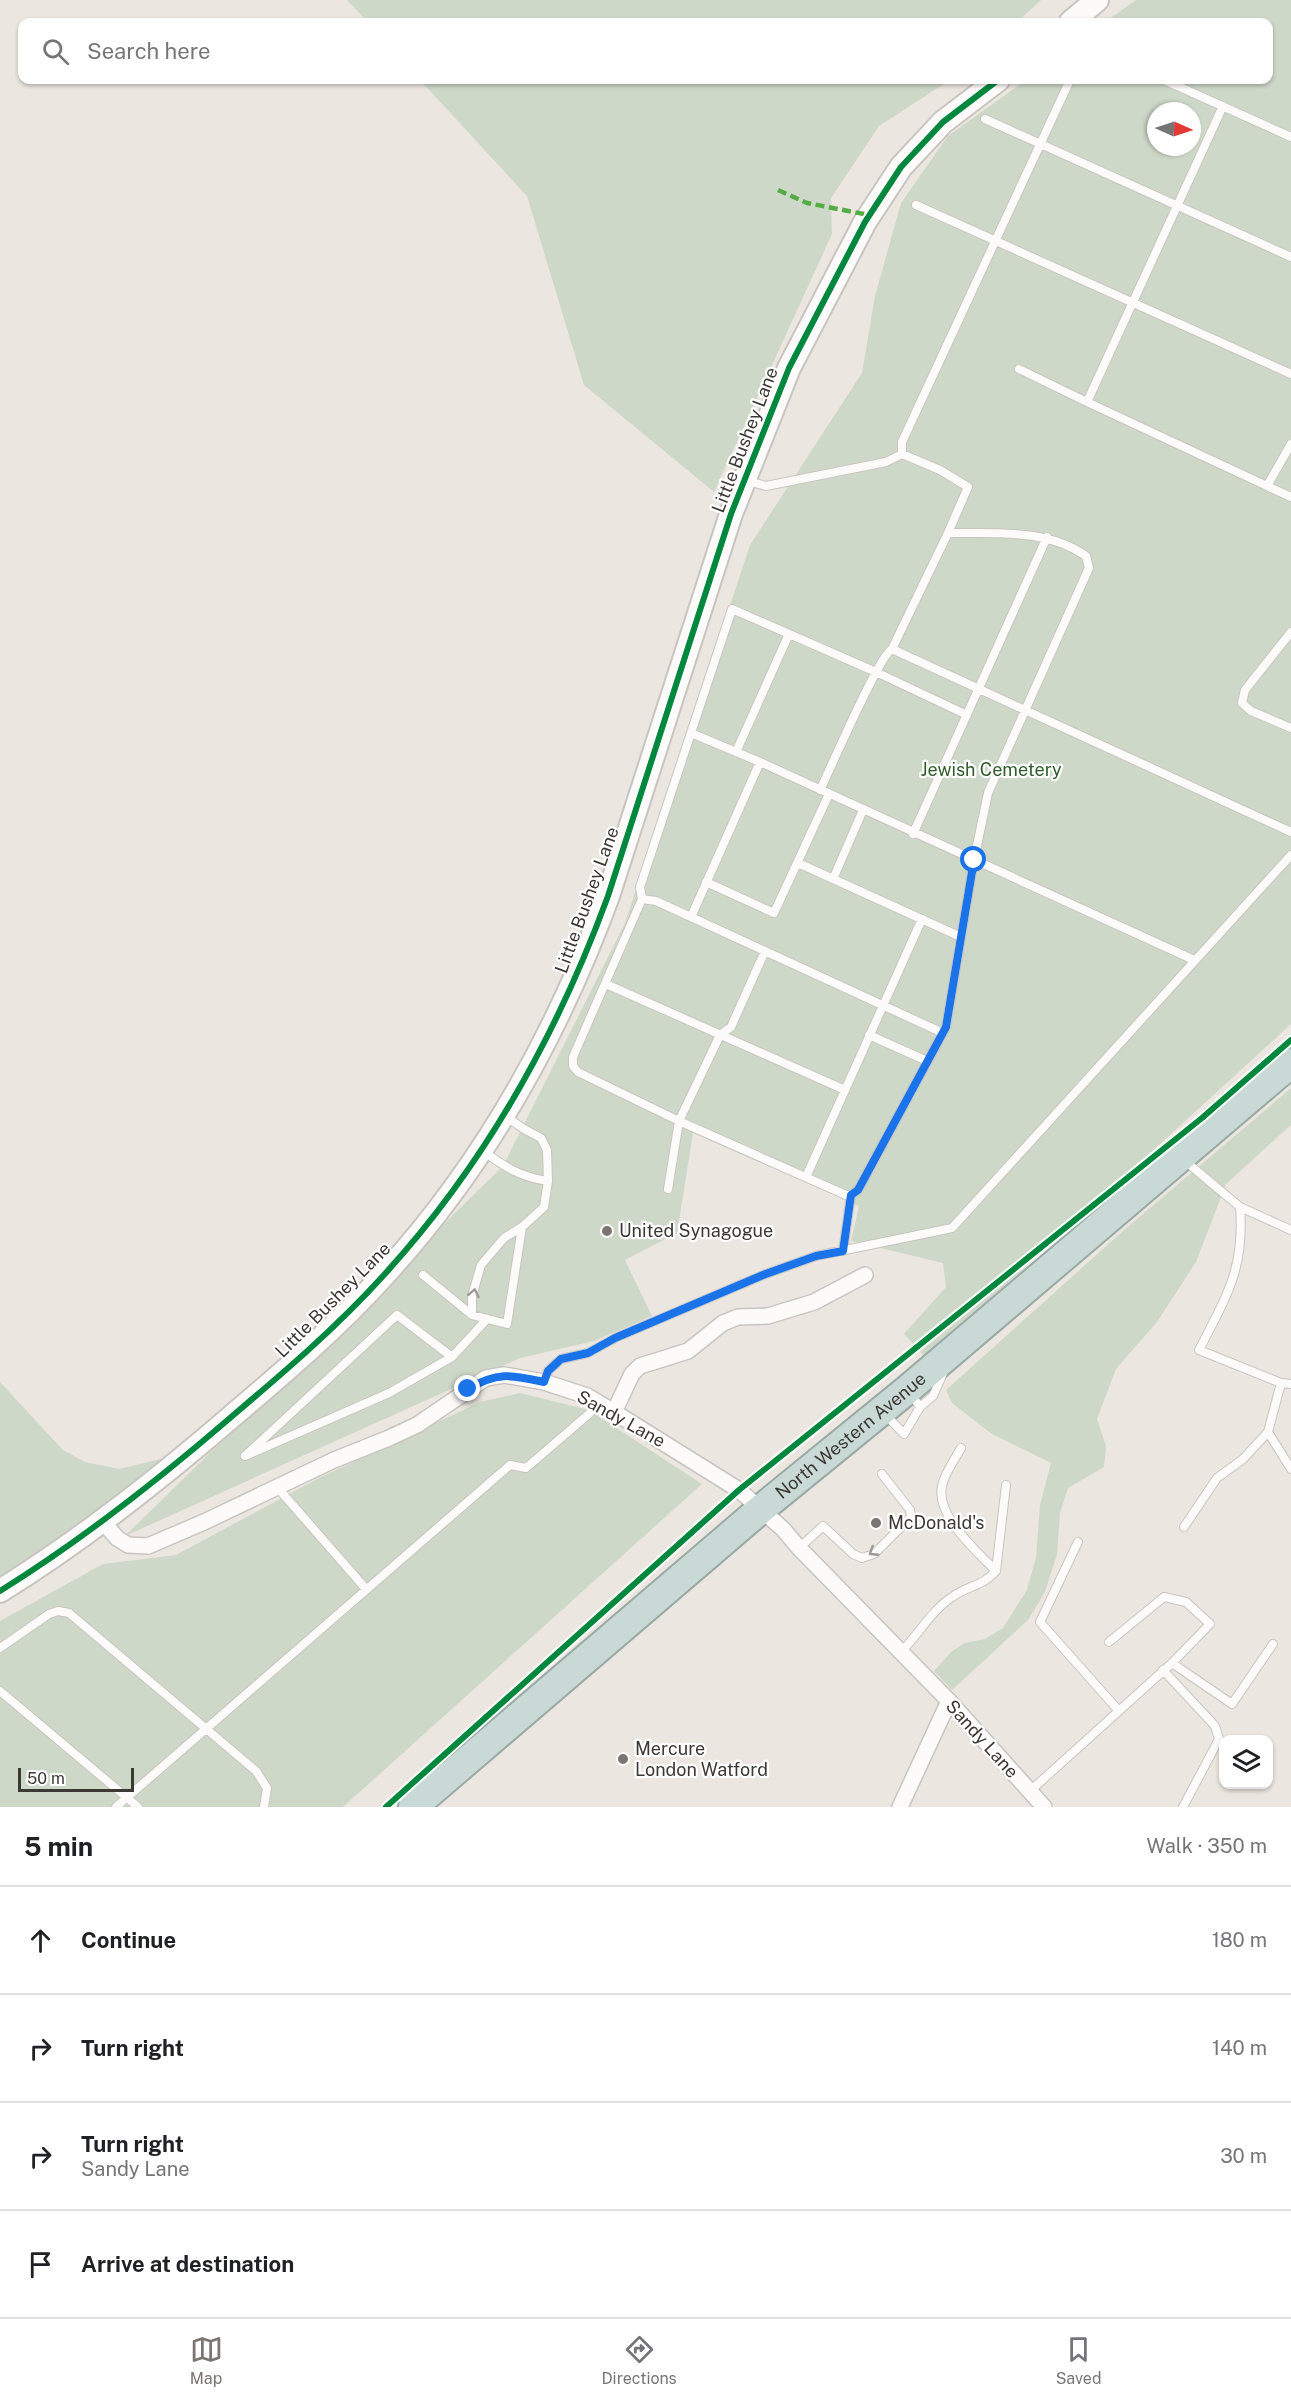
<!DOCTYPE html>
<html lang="en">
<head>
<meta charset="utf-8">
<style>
  :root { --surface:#fff; --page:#f2f2f2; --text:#202124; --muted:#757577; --line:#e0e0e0; --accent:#7a7570 }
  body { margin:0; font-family:"Public Sans",sans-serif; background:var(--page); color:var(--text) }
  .controls { position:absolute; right:18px; bottom:18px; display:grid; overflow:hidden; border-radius:12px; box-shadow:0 2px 4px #0004 }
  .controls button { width:54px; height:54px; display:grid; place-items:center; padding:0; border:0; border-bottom:2px solid var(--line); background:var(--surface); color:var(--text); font:30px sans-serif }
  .compass { position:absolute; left:1147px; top:102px; width:54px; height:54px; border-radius:50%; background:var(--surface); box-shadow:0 2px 4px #0004; rotate:93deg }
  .scale { position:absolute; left:18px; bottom:15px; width:116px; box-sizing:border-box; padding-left:6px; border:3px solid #3c3834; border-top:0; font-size:16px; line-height:21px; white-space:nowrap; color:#3c3834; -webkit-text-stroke:4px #fff; paint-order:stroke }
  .stop { position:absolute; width:18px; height:18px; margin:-14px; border:4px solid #1a73e8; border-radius:50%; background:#fff }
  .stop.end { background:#1a73e8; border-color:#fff; box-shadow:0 2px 6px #0008 }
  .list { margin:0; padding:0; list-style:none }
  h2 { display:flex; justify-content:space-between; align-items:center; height:78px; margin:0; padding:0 24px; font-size:26px }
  h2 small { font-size:20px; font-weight:400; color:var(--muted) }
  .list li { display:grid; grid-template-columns:39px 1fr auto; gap:18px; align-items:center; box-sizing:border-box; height:108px; padding:0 24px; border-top:2px solid var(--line) }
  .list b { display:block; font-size:22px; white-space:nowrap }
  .list p { margin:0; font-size:20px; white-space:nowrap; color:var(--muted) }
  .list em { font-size:20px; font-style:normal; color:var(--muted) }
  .icon { flex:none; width:33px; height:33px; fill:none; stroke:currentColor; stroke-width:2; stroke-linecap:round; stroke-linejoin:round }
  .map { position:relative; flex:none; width:1291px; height:1807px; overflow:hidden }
  .search { position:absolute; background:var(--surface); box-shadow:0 2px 4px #0004; left:18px; right:18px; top:18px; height:66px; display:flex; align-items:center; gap:15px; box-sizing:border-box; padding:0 21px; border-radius:12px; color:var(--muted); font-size:22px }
  .sheet { height:510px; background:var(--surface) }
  nav { display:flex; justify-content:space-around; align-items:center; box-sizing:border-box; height:84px; border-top:2px solid var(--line); background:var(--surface); font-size:16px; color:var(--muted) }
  nav a { display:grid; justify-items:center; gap:3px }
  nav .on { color:var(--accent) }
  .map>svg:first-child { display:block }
  .green { fill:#ced8c8; fill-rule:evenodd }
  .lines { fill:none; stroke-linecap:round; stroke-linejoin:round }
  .lane-casing { stroke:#c9c4c0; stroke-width:10 }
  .street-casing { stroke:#c9c4c0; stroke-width:18 }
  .secondary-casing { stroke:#c9c4c0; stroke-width:26 }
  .highway-casing { stroke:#9aaaa5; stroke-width:32 }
  .lane { stroke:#fcfbfa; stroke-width:8 }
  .street { stroke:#fcfbfa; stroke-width:15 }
  .secondary { stroke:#fcfbfa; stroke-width:22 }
  .highway { stroke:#c8d9d6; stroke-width:28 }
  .quiet { stroke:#55ac45; stroke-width:4.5; stroke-dasharray:9 4.5; stroke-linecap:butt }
  .cycleway-casing { stroke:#fff; stroke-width:10 }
  .cycleway { stroke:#00873e; stroke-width:6 }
  .oneway { stroke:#9c9a97 }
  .route { stroke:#1a73e8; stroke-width:8 }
  .poi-dot { fill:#7a7570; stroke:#fff; stroke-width:2 }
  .labels { text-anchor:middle; stroke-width:4.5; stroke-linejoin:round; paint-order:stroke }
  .street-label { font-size:18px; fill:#3c3834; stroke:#fff }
  .park-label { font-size:18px; fill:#2f5e2c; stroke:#fff }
  .poi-label { font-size:18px; fill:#3c3834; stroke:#fff; text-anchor:start }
</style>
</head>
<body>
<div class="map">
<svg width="1291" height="1807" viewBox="0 0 1291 1807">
  <rect width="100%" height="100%" fill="#ece6e0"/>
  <path class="green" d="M347 0H1041L1017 22H368Z
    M1136 0H1291V1024L926 1358 904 1334 946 1287 943 1263 851 1241 859 1206 693 1133 677 1233 625 1260 652 1316 594 1341 520 1358 125 1536 503 1166 625 923 750 545 862 373 875 296 901 203 948 136 1026 80H1268V22H1105ZM1156 111H1192V147H1156Z
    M420 80H950L879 126 831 198 832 234 714 492 584 385 527 196Z
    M1291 1088V1125L1226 1184 1196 1262 1157 1322 1116 1369 1097 1419 1106 1446 1104 1467 1068 1488 1060 1513 1057 1554 1045 1592 1028 1620 952 1690 934 1671 952 1651 965 1643 985 1639 1003 1628 1027 1590 1036 1558 1040 1505 1051 1463 992 1434 952 1403 946 1390 1124 1230Z
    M0 1382 63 1450 85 1462 119 1469 161 1459 109 1507 0 1577Z
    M520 1393 589 1410 702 1484 343 1807H0V1621L103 1564 176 1555 319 1478 480 1402Z"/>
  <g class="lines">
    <defs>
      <path id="lane" d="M1164 80 1291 137
        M1223 106 1087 402 1267 486
        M985 119 1291 257
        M916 205 1291 374
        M1019 369 1087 402
        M1291 444 1267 486 1291 497
        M902 454V442L1070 80
        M748 481 766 486 886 462 902 454 940 470 968 487 948 533 892 649C878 657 831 768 820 790
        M948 533C995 534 1046 528 1086 556L1089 568 988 793 974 860 946 1027 858 1190 851 1195H846L679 1121 578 1072 573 1066V1057L642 899 640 887 732 609 876 672 967 715
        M1291 632 1245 690 1242 703 1251 711 1291 728
        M892 649 1291 832
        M691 733 760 762 1194 960
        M736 752 789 634
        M913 834 1047 537
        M798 863 961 937
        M833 879 863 810
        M706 882 774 913 829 794
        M642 899 656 901 943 1033
        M691 917 760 762
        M606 984 845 1090
        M869 1035 927 1061
        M505 1116 524 1129 541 1138 547 1150 548 1181 544 1207 522 1227 504 1238 481 1265 472 1296V1315L507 1324 522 1227
        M483 1151C505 1167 520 1177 548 1181
        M1184 1160 1240 1207 1291 1230
        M806 1177 922 919
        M668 1189 679 1121 720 1035 731 1027 765 951
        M1240 1207C1245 1269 1226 1297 1199 1350L1281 1383 1268 1432 1291 1469
        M843 1251 851 1195
        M423 1275 472 1315
        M452 1357 397 1315 245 1456 389 1393 452 1357 487 1319
        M544 1382 548 1371 561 1359 588 1353 615 1338 763 1275 816 1256 952 1228 1291 855
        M1281 1383 1291 1384
        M920 1407 933 1396 944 1371
        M885 1414 904 1434 920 1407 911 1394
        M961 1448C955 1459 947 1470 943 1482 932 1514 977 1551 996 1571
        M277 1487 366 1589
        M1184 1527 1217 1478 1243 1459 1268 1432
        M1078 1542 1040 1622 1119 1711
        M799 1548 823 1526 853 1554 862 1558 874 1554 911 1517 910 1510 882 1474
        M1109 1642 1164 1597 1186 1602 1210 1624 1172 1663
        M0 1648 49 1614 58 1611 69 1613 256 1771 267 1788 264 1807
        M901 1652C918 1635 932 1610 952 1597 969 1585 981 1587 996 1571L1006 1485
        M1163 1670 1215 1726 1219 1739 1183 1807
        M0 1691 138 1807
        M1029 1792 1172 1663 1232 1704 1273 1644
        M116 1807 510 1465 526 1468 590 1413"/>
      <path id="street" d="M614 1412 632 1374 640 1366 688 1351 723 1323 738 1317 768 1316 814 1302 865 1275
        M103 1522 117 1538 128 1545 148 1546 204 1522 334 1460 389 1438 417 1425 486 1378 504 1375 544 1382 587 1396 614 1412 739 1490 783 1529 799 1548 949 1701 1044 1807
        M900 1807 949 1701"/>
      <path id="secondary" d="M1071 22 1097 0
        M0 1591C82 1540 157 1481 230 1418 283 1373 336 1328 383 1276 483 1167 557 1035 608 896L731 514 789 368 865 222 901 167 943 122 998 80"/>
      <g id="highway">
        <path id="s1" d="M413 1807 761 1509 907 1390 1291 1063"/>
      </g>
    </defs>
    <use href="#lane" class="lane-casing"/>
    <use href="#street" class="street-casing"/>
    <use href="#secondary" class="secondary-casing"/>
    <use href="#highway" class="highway-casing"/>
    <use href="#lane" class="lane"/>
    <use href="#street" class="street"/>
    <use href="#secondary" class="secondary"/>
    <use href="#highway" class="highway"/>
    <path class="quiet" d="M778 190 807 203 869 215"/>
    <defs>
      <path id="cycleway" d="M0 1591C82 1540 157 1481 230 1418 283 1373 336 1328 383 1276 483 1167 557 1035 608 896L731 514 789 368 865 222 901 167 943 122 998 80
        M386 1807 739 1490 1202 1118 1291 1040"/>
    </defs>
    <use href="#cycleway" class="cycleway-casing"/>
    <use href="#cycleway" class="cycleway"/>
  </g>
  <defs><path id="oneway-chevron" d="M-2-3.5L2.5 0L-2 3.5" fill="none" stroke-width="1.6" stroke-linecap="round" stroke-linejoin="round" transform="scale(1.5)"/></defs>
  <g class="oneway">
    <use href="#oneway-chevron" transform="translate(474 1293) rotate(-79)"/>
    <use href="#oneway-chevron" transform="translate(873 1552) rotate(147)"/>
  </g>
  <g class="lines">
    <path class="route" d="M468 1389C498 1371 512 1375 544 1382L548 1371 561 1359 588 1353 615 1338 763 1275 816 1256 843 1251 851 1195 858 1190 946 1027 974 860"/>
  </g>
  <g class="poi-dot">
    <circle cx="607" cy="1231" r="6"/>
    <circle cx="876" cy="1523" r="6"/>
    <circle cx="623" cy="1759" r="6"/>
  </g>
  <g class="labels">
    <g class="street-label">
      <text transform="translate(745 440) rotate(-69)" y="6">Little Bushey Lane</text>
      <text transform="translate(587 900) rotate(-70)" y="6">Little Bushey Lane</text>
      <text transform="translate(333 1300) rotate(-45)" y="6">Little Bushey Lane</text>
      <text transform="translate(621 1419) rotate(29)" y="6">Sandy Lane</text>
      <text dy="6" stroke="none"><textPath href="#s1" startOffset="574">North Western Avenue</textPath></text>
      <text transform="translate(982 1739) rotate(48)" y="6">Sandy Lane</text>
    </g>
    <g class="park-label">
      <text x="991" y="776">Jewish Cemetery</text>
    </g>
    <g class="poi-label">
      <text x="619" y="1237">United Synagogue</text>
      <text x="888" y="1529">McDonald's</text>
      <text x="635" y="1755">Mercure<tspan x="635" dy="21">London Watford</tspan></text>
    </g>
  </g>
</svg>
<div class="controls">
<button><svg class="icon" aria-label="layers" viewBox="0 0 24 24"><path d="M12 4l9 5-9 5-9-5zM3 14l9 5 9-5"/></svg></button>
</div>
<svg class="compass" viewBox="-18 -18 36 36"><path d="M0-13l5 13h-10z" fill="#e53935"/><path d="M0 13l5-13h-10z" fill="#757577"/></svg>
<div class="scale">50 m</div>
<div class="stop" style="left:974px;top:860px"></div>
<div class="stop end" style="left:468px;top:1389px"></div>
<div class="search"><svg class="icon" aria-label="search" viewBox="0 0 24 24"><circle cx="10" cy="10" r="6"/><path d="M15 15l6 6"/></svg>Search here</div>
</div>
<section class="sheet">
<h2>5 min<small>Walk · 350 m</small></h2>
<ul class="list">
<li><svg class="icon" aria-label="ahead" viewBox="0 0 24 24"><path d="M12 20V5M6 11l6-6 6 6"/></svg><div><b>Continue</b></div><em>180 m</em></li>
<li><svg class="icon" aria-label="right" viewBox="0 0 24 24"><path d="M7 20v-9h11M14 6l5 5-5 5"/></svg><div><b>Turn right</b></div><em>140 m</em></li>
<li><svg class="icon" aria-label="right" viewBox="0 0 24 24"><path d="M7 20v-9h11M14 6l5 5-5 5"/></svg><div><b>Turn right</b><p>Sandy Lane</p></div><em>30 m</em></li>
<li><svg class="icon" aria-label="arrive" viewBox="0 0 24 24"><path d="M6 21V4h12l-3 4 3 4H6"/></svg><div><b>Arrive at destination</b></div></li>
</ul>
</section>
<nav>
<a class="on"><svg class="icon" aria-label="map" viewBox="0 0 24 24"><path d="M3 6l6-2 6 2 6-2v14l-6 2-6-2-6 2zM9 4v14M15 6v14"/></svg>Map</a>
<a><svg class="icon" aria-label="directions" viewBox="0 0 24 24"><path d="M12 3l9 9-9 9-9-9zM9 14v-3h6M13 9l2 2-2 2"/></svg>Directions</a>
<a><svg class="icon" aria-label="saved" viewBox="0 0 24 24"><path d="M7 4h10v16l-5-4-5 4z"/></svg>Saved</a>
</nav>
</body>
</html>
